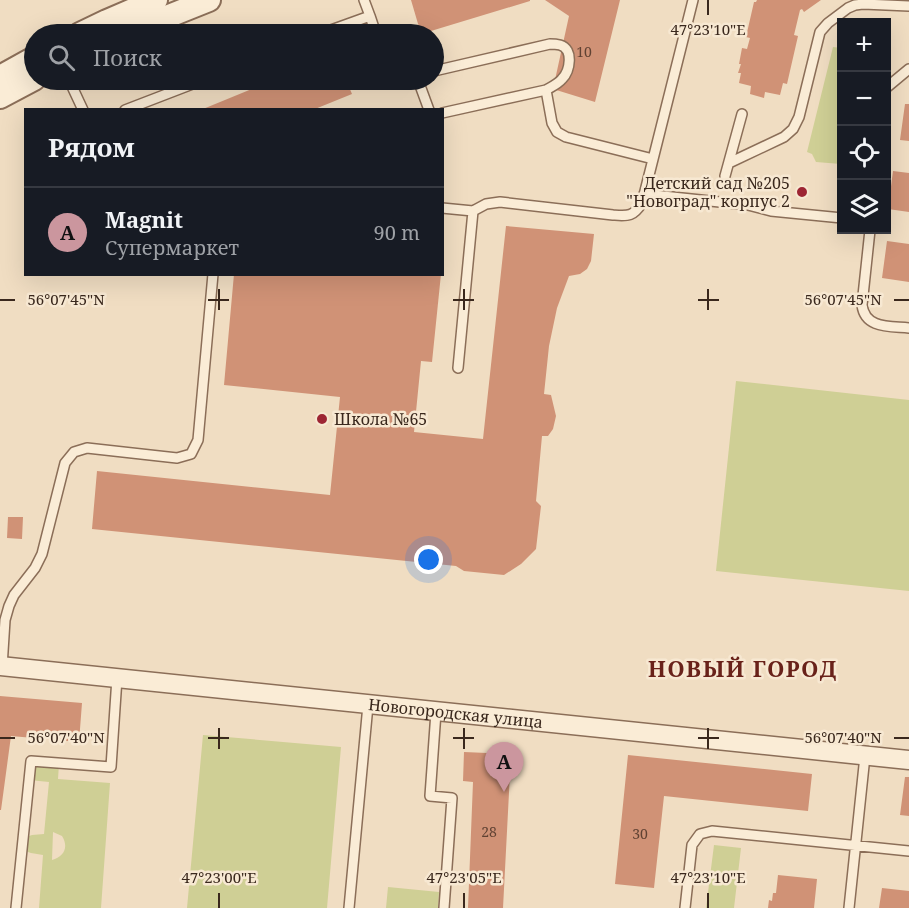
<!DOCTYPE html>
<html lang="ru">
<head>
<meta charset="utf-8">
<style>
  :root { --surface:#171b24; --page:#20242c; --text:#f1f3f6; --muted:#9ea1a6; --line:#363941; --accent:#cb969e }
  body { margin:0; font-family:"Noto Serif",serif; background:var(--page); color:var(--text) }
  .controls { position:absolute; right:18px; top:18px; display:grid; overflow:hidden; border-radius:0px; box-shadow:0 6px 24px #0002 }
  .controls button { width:54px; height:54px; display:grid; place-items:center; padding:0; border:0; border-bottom:2px solid var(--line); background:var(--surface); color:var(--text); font:30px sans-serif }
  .you { position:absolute; left:429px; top:560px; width:21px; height:21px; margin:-15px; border:4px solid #fff; border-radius:50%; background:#1a73e8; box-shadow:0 0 0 9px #1a73e833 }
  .badge { display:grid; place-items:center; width:39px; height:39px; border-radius:50%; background:var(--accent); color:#111; font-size:20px; font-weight:700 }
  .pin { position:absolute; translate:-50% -50px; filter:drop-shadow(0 2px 3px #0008) }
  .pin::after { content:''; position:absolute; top:32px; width:21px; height:18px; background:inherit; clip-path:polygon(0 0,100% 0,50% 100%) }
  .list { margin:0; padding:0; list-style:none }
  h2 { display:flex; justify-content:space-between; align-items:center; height:78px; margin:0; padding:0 24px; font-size:26px }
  h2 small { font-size:20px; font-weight:400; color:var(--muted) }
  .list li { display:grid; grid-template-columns:39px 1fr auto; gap:18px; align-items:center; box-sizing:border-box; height:90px; padding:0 24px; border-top:2px solid var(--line) }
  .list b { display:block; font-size:22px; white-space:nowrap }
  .list p { margin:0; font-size:20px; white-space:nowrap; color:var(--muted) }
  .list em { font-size:20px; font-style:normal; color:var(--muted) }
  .icon { flex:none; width:33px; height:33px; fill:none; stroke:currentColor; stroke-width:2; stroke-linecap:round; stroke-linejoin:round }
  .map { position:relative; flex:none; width:909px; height:908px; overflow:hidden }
  .search { position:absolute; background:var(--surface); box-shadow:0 6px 24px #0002; left:24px; top:24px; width:420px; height:66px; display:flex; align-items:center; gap:15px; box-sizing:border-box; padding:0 21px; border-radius:33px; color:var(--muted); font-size:22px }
  .panel { position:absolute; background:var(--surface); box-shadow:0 6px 24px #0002; left:24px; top:108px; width:420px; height:168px; border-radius:0px }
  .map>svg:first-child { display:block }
  .green { fill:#cfcf95; fill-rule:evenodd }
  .building { fill:#d09276 }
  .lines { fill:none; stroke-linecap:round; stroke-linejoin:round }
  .service-casing { stroke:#8b6e58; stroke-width:12 }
  .minor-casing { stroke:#8b6e58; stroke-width:21 }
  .tertiary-casing { stroke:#8b6e58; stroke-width:26 }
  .service { stroke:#faecd6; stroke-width:9 }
  .minor { stroke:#faecd6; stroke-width:18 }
  .tertiary { stroke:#faecd6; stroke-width:22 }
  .ticks { fill:none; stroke:#3a281d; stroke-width:2 }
  .poi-dot { fill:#9d2533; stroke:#f7e8d2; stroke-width:2 }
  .labels { text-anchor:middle; stroke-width:5; stroke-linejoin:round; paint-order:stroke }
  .number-label { font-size:14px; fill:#604233 }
  .poi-label { font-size:16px; fill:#3a281d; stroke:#f7e8d2; text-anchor:end }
  .street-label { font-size:16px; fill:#3a281d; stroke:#f7e8d2 }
  .district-label { font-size:22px; font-weight:bold; letter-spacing:1.5px; fill:#69221a; stroke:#f7e8d2 }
  .ticks-label { font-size:15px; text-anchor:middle; fill:#3a281d; stroke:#f7e8d2; stroke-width:5; stroke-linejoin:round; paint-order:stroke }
</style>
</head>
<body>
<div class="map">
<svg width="909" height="908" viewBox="0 0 909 908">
  <rect width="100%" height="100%" fill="#f0ddc2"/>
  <path class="green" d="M833 47 841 48V164L816 162 812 154 807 152Z
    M736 381 909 400V591L716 571Z
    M203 735 341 747 327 908H187Z
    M31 761 59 764 58 779 110 783 101 908H39L43 855 31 853 25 851 26 837 32 835 44 834 49 782 29 780ZM53 832 62 836C69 847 64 857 52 860Z
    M714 845 741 848 734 908H706Z
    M388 887 439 892 438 908H386Z"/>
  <path class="building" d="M411 0H530V1L421 34Z
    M545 0H620L595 102 553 89 569 16Z
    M757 0H821L804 12 802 9 800 10 794 35 798 36 787 84 783 83 780 95 765 92 764 98 750 94 751 86 739 83 741 73H738L741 64H739L742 48 747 49 750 38 746 37 754 2H756Z
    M274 80H346L352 94 315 109H203Z
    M905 104H909V141L900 140Z
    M893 171 909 173V212L888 209Z
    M506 226 594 234 591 261 587 269 580 274 569 276 557 308 549 346 544 394 551 395 556 416 553 429 548 436H542L536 501 541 506 536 549 521 564 504 575 464 571 456 566 92 529 97 471 330 495 340 397 224 385 234 274H441L432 362 421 361 414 432 483 439Z
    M887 241 909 244V282L882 278Z
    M8 517H23L22 539 7 538Z
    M0 696 82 703 79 742 11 736 1 810H0Z
    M464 752 511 754 503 908H468L473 782 463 781Z
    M628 755 812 774 808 811 664 796 654 888 615 884Z
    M905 777H909V816L900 815Z
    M778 875 817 879 814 908H768L769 900 772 901 773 893H776Z
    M882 888 909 891V908H879Z"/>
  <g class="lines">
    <defs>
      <path id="service" d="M370 16 376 34
        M320 34 370 16 364 0
        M434 71 550 44C553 44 556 44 560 45 574 49 570 71 562 79 558 84 551 87 546 90L552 123 557 132 566 137 653 159
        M69 80 83 110
        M418 80 429 110
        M886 88 909 69
        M125 110 203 80
        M442 113 546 90
        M729 163 784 137 793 129 799 117 820 32 828 23 848 8 855 5 863 4 909 6
        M725 176 742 114
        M644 194 748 205 771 211 842 218
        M442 208 473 211 486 204 500 202 613 215C628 216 633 217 642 203L693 0
        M870 230 862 305C865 329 890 326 909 328
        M458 368 473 211
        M2 667 5 620 9 606 14 595 35 568 42 554 65 463 74 452 87 448 177 458 191 454 198 440 213 274
        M436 712 430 796 452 798 444 908
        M16 908 31 761 111 767 117 678
        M349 908 368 705
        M685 908 692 845 700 834 712 831 909 851
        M849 908 865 756"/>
      <g id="minor">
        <path id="s1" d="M0 666 909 760"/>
      </g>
      <path id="tertiary" d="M80 34 107 21 156 0
        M124 34 209 0
        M0 77 34 58
        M0 97 34 79"/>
    </defs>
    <use href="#service" class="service-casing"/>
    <use href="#minor" class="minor-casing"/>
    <use href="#tertiary" class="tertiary-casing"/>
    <use href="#service" class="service"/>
    <use href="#minor" class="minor"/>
    <use href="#tertiary" class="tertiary"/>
  </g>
  <path class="ticks" d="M708 0V15M219 289V310M464 289V310M708 289V310M0 300H15M208 300H229M453 300H474M698 300H719M894 300H909M219 728V749M464 728V749M708 728V749M0 738H15M208 738H229M453 738H474M698 738H719M894 738H909M219 893V908M464 893V908M708 893V908"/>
  <g class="poi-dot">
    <circle cx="802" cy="192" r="6"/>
    <circle cx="322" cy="419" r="6"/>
  </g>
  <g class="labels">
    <g class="number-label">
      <text x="584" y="57">10</text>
      <text x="489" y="837">28</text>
      <text x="640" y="839">30</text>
    </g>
    <g class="poi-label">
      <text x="790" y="189">Детский сад №205<tspan x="790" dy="18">"Новоград" корпус 2</tspan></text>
      <text x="334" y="425" text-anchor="start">Школа №65</text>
    </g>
    <g class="street-label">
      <text dy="6" stroke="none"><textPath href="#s1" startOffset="458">Новогородская улица</textPath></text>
    </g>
    <g class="district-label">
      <text x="743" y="677">НОВЫЙ ГОРОД</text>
    </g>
  </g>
  <g class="ticks-label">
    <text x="708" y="35">47°23'10"E</text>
    <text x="66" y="305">56°07'45"N</text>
    <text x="843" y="305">56°07'45"N</text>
    <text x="66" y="743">56°07'40"N</text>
    <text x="843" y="743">56°07'40"N</text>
    <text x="219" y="883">47°23'00"E</text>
    <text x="464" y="883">47°23'05"E</text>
    <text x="708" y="883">47°23'10"E</text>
  </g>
</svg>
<div class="controls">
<button>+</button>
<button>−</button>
<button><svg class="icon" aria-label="locate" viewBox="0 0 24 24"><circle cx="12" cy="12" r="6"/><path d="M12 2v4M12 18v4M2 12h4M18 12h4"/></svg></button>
<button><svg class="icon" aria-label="layers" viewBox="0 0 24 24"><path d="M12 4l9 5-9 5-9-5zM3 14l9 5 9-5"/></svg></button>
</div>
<div class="you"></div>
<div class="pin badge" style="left:504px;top:792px">A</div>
<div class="search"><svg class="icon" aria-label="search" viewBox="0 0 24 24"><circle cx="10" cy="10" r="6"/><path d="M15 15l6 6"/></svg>Поиск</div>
<section class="panel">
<h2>Рядом<small></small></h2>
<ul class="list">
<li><span class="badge">A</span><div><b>Magnit</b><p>Супермаркет</p></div><em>90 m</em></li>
</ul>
</section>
</div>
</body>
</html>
